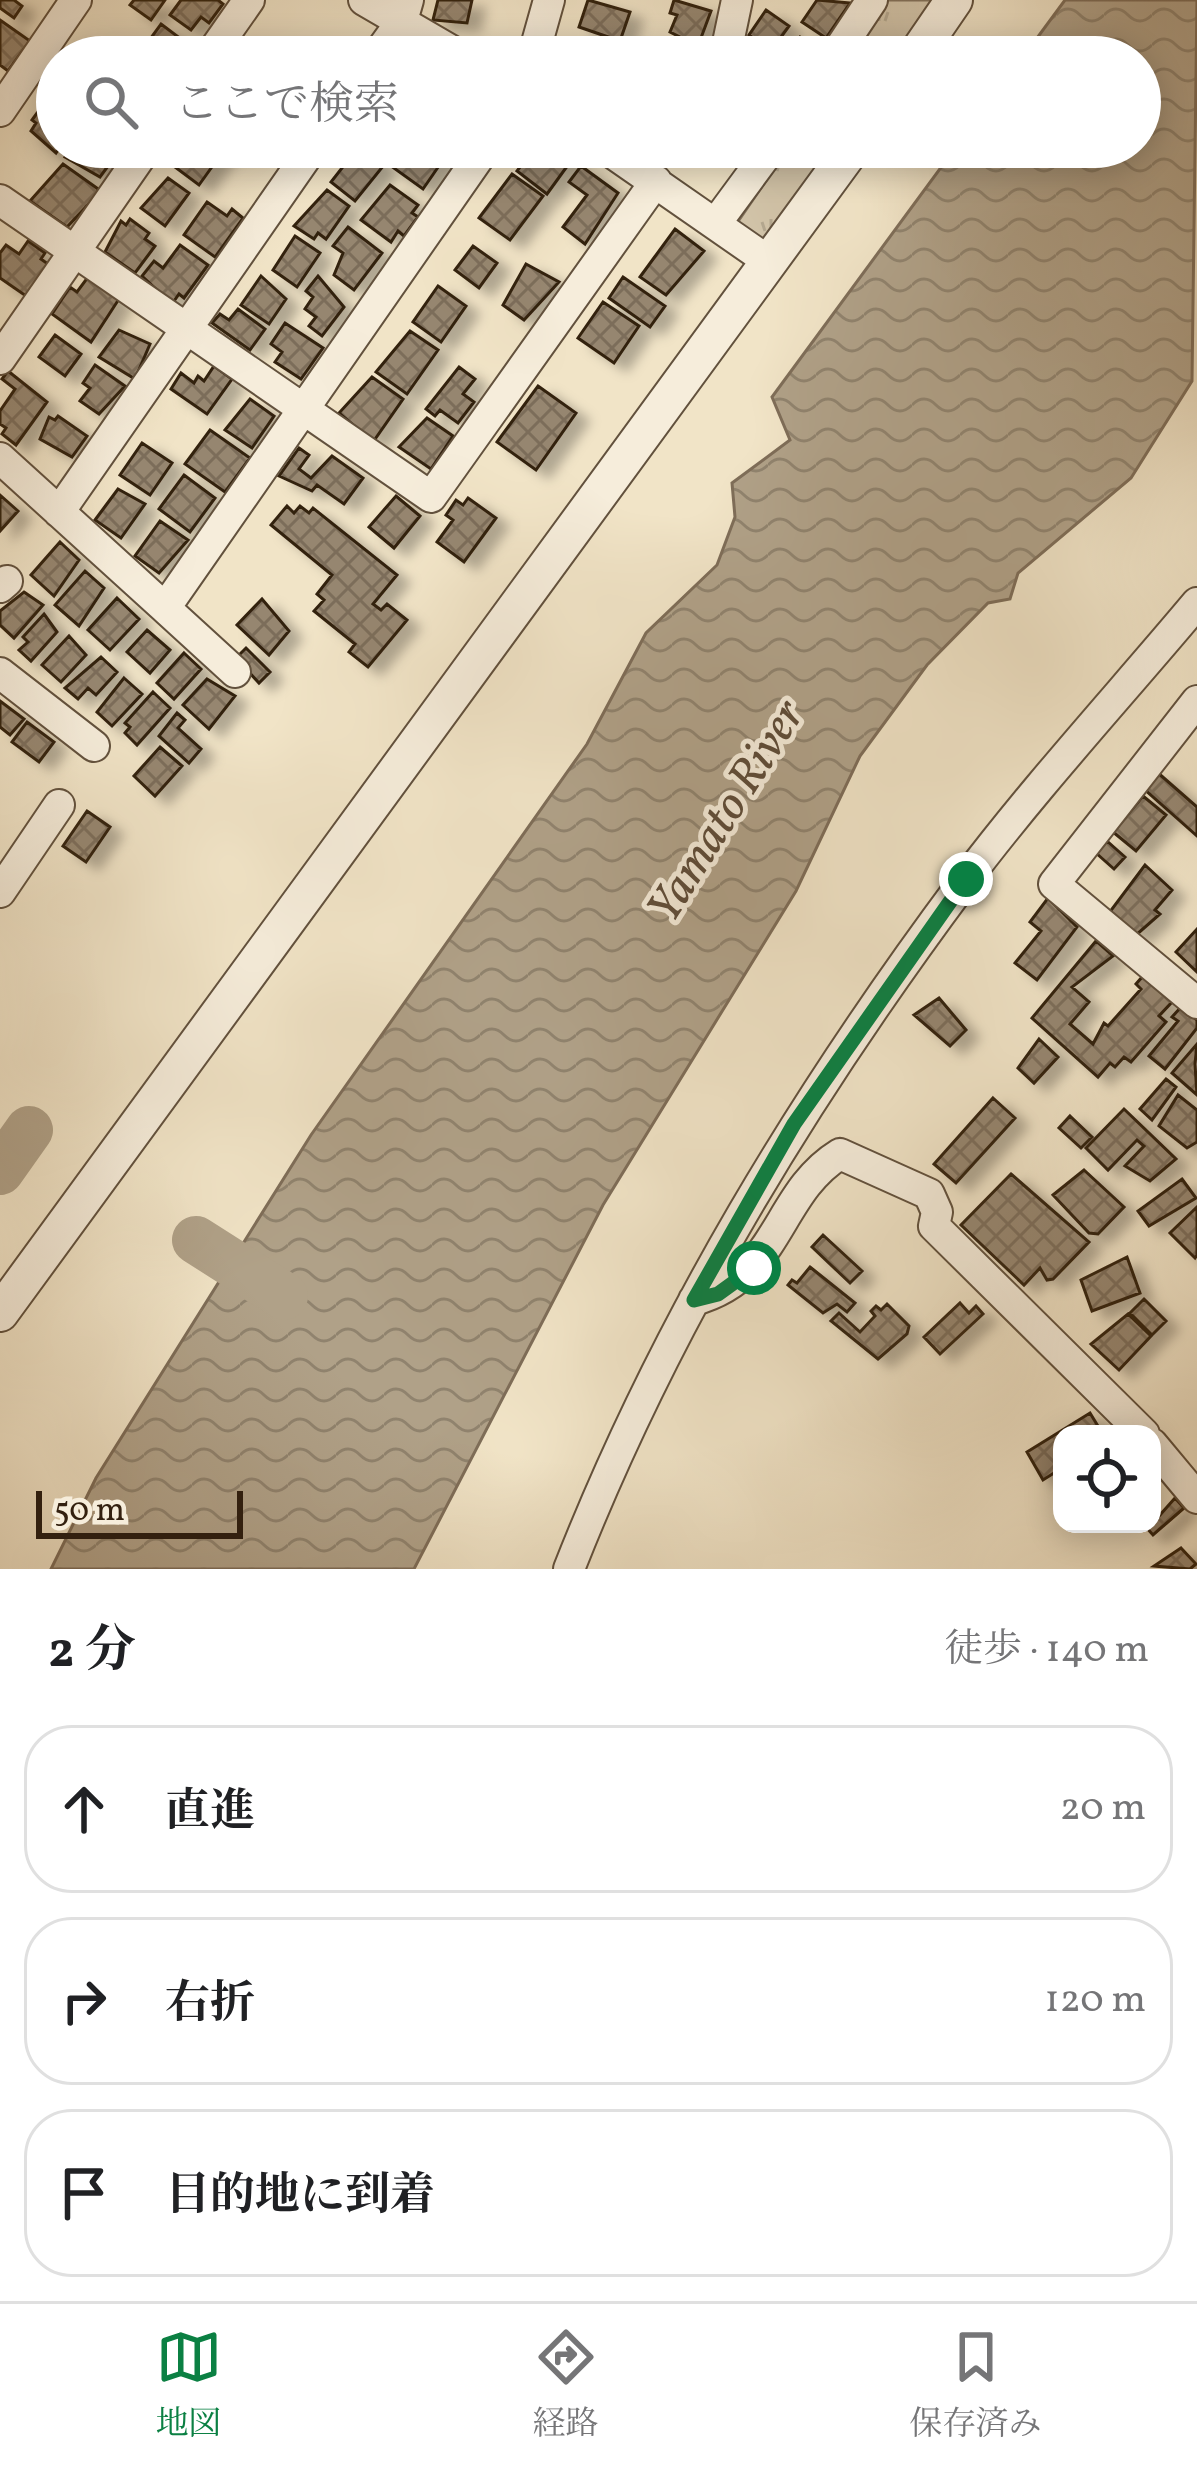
<!DOCTYPE html>
<html lang="ja">
<head>
<meta charset="utf-8">
<style>
  :root { --surface:#fff; --page:#f2f2f2; --text:#202124; --muted:#757577; --line:#e0e0e0; --accent:#0b8043 }
  body { margin:0; font-family:Vollkorn,"Noto Serif JP",serif; background:var(--page); color:var(--text) }
  .controls { position:absolute; right:36px; bottom:36px; display:grid; overflow:hidden; border-radius:24px; box-shadow:0 6px 30px #0003 }
  .controls button { width:108px; height:108px; display:grid; place-items:center; padding:0; border:0; border-bottom:3px solid var(--line); background:var(--surface); color:var(--text); font:60px sans-serif }
  .scale { position:absolute; left:36px; bottom:30px; width:207px; box-sizing:border-box; padding-left:12px; border:6px solid #33200f; border-top:0; font-size:33px; line-height:42px; white-space:nowrap; color:#33200f; -webkit-text-stroke:9px #f6eddb; paint-order:stroke }
  .stop { position:absolute; width:36px; height:36px; margin:-27px; border:9px solid #0b8043; border-radius:50%; background:#fff }
  .stop.end { background:#0b8043; border-color:#fff; box-shadow:0 3px 12px #0008 }
  .list { margin:0; padding:0; list-style:none }
  h2 { display:flex; justify-content:space-between; align-items:center; height:156px; margin:0; padding:0 48px; font-size:51px }
  h2 small { font-size:39px; font-weight:400; color:var(--muted) }
  .list li { display:grid; grid-template-columns:78px 1fr auto; gap:36px; align-items:center; box-sizing:border-box; height:168px; margin:0 24px 24px; padding:0 24px; border:3px solid var(--line); border-radius:48px }
  .list b { display:block; font-size:45px; white-space:nowrap }
  .list em { font-size:39px; font-style:normal; color:var(--muted) }
  .icon { flex:none; width:66px; height:66px; fill:none; stroke:currentColor; stroke-width:2; stroke-linecap:round; stroke-linejoin:round }
  .map { position:relative; flex:none; width:1197px; height:1569px; overflow:hidden }
  .search { position:absolute; background:var(--surface); box-shadow:0 6px 30px #0003; left:36px; right:36px; top:36px; height:132px; display:flex; align-items:center; gap:30px; box-sizing:border-box; padding:0 42px; border-radius:66px; color:var(--muted); font-size:45px }
  .sheet { height:732px; background:var(--surface) }
  nav { display:flex; justify-content:space-around; align-items:center; box-sizing:border-box; height:168px; border-top:3px solid var(--line); background:var(--surface); font-size:33px; color:var(--muted) }
  nav a { display:grid; justify-items:center; gap:6px }
  nav .on { color:var(--accent) }
  .map>svg:first-child { display:block }
  .park { fill:url(#park-tufts); stroke:#82725c; stroke-width:3 }
  .water { fill:url(#water-waves); stroke:#7e6d58; stroke-width:3 }
  .lines { fill:none; stroke-linecap:round; stroke-linejoin:round }
  .river { stroke:#b0a188; stroke-width:48 }
  .building { fill:url(#building-cross-hatch); stroke:#33200f; stroke-width:3; filter:url(#shadow) }
  .minor-casing { stroke:#62513d; stroke-width:34 }
  .tertiary-casing { stroke:#62513d; stroke-width:40 }
  .minor { stroke:#f6eddb; stroke-width:30 }
  .tertiary { stroke:#f6eddb; stroke-width:36 }
  .route { stroke:#0b8043; stroke-width:15 }
  .labels { text-anchor:middle; stroke-width:10; stroke-linejoin:round; paint-order:stroke }
  .water-label { font-size:48px; font-style:italic; fill:#5f4d39; stroke:#f6eddb }
</style>
</head>
<body>
<div class="map">
<svg width="1197" height="1569" viewBox="0 0 1197 1569">
  <defs>
    <pattern id="park-tufts" width="24" height="20" patternUnits="userSpaceOnUse" patternTransform="scale(3)"><rect width="24" height="20" fill="#d1c3a8"/><path d="M3 7l-1-3M5 7V3M7 7l1-3M15 17l-1-3M17 17v-4M19 17l1-3" fill="none" stroke="#b4a78f"/></pattern>
    <pattern id="water-waves" width="16" height="10" patternUnits="userSpaceOnUse" patternTransform="scale(3)"><rect width="16" height="10" fill="#b0a188"/><path d="M0 5q4-4 8 0t8 0" fill="none" stroke="#90836e"/></pattern>
    <pattern id="building-cross-hatch" width="8" height="8" patternUnits="userSpaceOnUse" patternTransform="scale(3)"><rect width="8" height="8" fill="#96866f"/><path d="M0 0l8 8M0 8l8-8" fill="none" stroke="#7b6d5a"/></pattern>
    <filter id="shadow"><feDropShadow dx="13" dy="8" stdDeviation="6" flood-color="#0004"/></filter>
  </defs>
  <rect width="100%" height="100%" fill="#f1e4c7"/>
  <filter id="stains"><feTurbulence type="fractalNoise" baseFrequency=".00167" numOctaves="4"/><feColorMatrix values="0 0 0 0 .2 0 0 0 0 .09 0 0 0 0 .02 0 0 0 .5 -.17"/></filter>
  <radialGradient id="worn" r=".72"><stop offset=".6" stop-color="#630" stop-opacity="0"/><stop offset="1" stop-color="#630" stop-opacity=".3"/></radialGradient>
  <path class="park" d="M888 0H937L898 57H849Z
    M789 147H820L828 161 772 238 761 241 737 223Z"/>
  <path class="water" d="M1065 0H1197L1192 381 1131 478 1018 573 1010 599 988 603 927 665 860 756 796 891 603 1205 414 1569H51L96 1478 311 1135 587 744 646 633 717 565 735 517 732 483 790 440 772 397 956 147H1140V57H1023Z"/>
  <g class="lines">
    <path class="river" d="M0 1171 29 1130
      M196 1240 284 1296"/>
  </g>
  <path class="building" d="M0 0H14L22 6 14 18 0 8Z
    M134 0H165L151 20 130 5Z
    M181 0H218L223 4 209 23 201 17 191 30 170 15Z
    M438 0H472L467 23 433 20Z
    M588 0 630 12 620 41 579 27Z
    M674 0 711 11 698 46 670 32 677 15 670 13Z
    M817 0 850 3 826 38 802 22Z
    M766 10 789 26 771 51 749 35Z
    M0 20 30 41 8 71 0 65Z
    M161 24 185 42 179 51 188 57H137Z
    M800 37 824 53 821 57H785Z
    M572 46 605 51 604 57H571Z
    M50 95 57 100 60 147 56 153 31 131 36 123 32 120Z
    M72 147H122L100 177 65 157Z
    M184 147 224 150 199 185 175 167Z
    M405 147H452L423 189 391 166Z
    M535 147H567L576 154 547 194 517 171Z
    M364 149 384 165 355 201 331 182 356 150 360 154Z
    M63 164 101 191 67 227 30 201Z
    M581 166 618 193 585 244 563 227 587 195 569 182Z
    M512 174 543 196 510 240 479 218Z
    M168 178 189 193 165 226 141 208Z
    M390 185 418 205 412 213 418 217 404 236 398 231 391 242 361 220Z
    M327 190 349 206 326 239 318 233 314 239 294 226Z
    M207 202 227 216 232 209 243 218 215 257 184 235Z
    M130 219 149 233 145 239 155 246 135 273 105 252 121 221 126 225Z
    M348 227 382 253 354 290 334 275 343 253 333 246Z
    M675 229 704 251 666 295 640 277Z
    M295 236 320 253 297 287 273 270Z
    M28 241 45 253 41 259 48 264 26 296 0 278V253L6 245 19 254Z
    M180 245 208 265 184 298 179 294 172 304 142 276 154 261 163 268Z
    M473 246 497 263 479 288 455 270Z
    M526 264 559 282 524 320 503 305Z
    M261 276 286 299 269 324 241 305Z
    M318 276 344 307 322 336 309 326 316 317 305 309 313 297 306 291Z
    M88 277 119 299 91 342 52 314 70 287 77 292Z
    M623 277 665 306 650 327 609 298Z
    M438 286 466 306 441 342 413 322Z
    M603 302 639 326 614 363 578 338Z
    M238 309 265 329 250 350 212 323 220 314 229 320Z
    M285 323 323 348 301 379 275 362 282 352 271 344Z
    M119 330 150 344 135 379 99 357Z
    M410 331 438 350 407 394 376 372Z
    M55 335 81 354 65 376 39 357Z
    M95 365 125 386 99 414 80 401 90 388 83 383Z
    M214 366 232 379 207 414 171 389 181 373 194 383 198 376 204 381Z
    M459 367 475 379 463 394 474 402 458 423 440 410 435 416 426 409Z
    M8 371 47 402 16 445 2 434 6 428 0 424V411L15 389 2 379Z
    M372 377 403 399 373 442 339 413Z
    M538 386 576 413 536 470 497 442Z
    M250 399 274 416 252 448 225 430Z
    M58 416 87 436 72 457 40 439 49 417 55 420Z
    M427 418 453 436 431 469 399 447Z
    M210 430 250 458 225 492 185 464Z
    M142 443 172 463 150 495 120 475Z
    M299 448 309 455 299 469 311 478 332 456 363 478 344 504 317 485 312 491 279 476Z
    M184 475 215 498 190 532 159 509Z
    M118 489 145 504 121 538 95 520Z
    M0 495 18 511 0 531Z
    M396 496 420 516 394 548 369 527Z
    M468 498 496 518 464 562 437 542 453 520 446 515 456 500 463 505Z
    M287 506 294 513 300 506 309 513 313 508 397 575 373 604 381 610 387 604 407 620 368 667 349 652 355 644 314 611 324 600 317 594 332 575 271 525Z
    M160 521 188 540 159 573 135 556Z
    M60 542 79 560 54 596 31 575Z
    M85 571 104 588 79 626 55 605Z
    M24 592 43 605 14 638 0 625V611Z
    M117 598 139 619 110 650 88 630Z
    M262 599 289 631 269 655 237 625Z
    M44 614 57 632 31 661 19 650 28 642 23 637Z
    M147 630 170 650 150 673 127 652Z
    M69 636 86 655 61 682 42 665Z
    M246 648 270 672 259 683 236 658Z
    M184 653 201 669 174 699 157 683Z
    M101 657 117 672 96 695 88 688 78 699 65 688Z
    M124 678 142 694 112 726 97 712Z
    M207 679 235 696 209 729 183 705Z
    M153 692 170 708 137 745 125 733 130 727 125 723Z
    M0 701 24 719 10 735 0 727Z
    M177 713 185 720 178 728 201 749 189 763 159 736Z
    M27 722 54 742 39 762 12 742Z
    M160 747 182 766 155 796 134 776Z
    M1157 772 1197 807V836L1143 788Z
    M1143 796 1166 815 1136 851 1113 832Z
    M87 811 110 827 86 862 63 846Z
    M1107 841 1125 857 1114 869 1096 853Z
    M1145 865 1172 890 1155 910 1160 914 1135 936 1109 913Z
    M1048 898 1077 927 1037 980 1015 963 1041 931 1030 922Z
    M1197 929V972L1176 952Z
    M1096 941 1113 956 1072 987 1089 1002 1070 1024 1093 1044 1104 1023 1108 1026 1141 989 1136 984 1143 976 1172 1002 1159 1016 1166 1022 1131 1062 1124 1057 1115 1067 1110 1063 1098 1077 1032 1018Z
    M939 998 966 1030 950 1046 914 1015Z
    M1181 1007 1197 1020V1028L1165 1069 1149 1056 1178 1021 1172 1017Z
    M1039 1039 1058 1057 1034 1083 1018 1068Z
    M1197 1044 1195 1064 1197 1095 1172 1073Z
    M1166 1079 1176 1087 1152 1120 1140 1109Z
    M1178 1095 1197 1110V1142L1187 1148 1159 1126Z
    M993 1098 1015 1118 956 1183 934 1164Z
    M1124 1109 1176 1159 1150 1181 1125 1166 1144 1146 1137 1140 1108 1170 1086 1148Z
    M1070 1116 1092 1137 1081 1148 1059 1128Z
    M1084 1170 1124 1207 1098 1234 1089 1233 1053 1195Z
    M1011 1174 1089 1242 1053 1279 1047 1280 1040 1268 1024 1285 961 1225Z
    M1182 1179 1196 1198 1149 1226 1138 1211Z
    M1197 1207V1255L1195 1258 1170 1233Z
    M823 1235 862 1271 850 1283 812 1247Z
    M1127 1257 1140 1293 1092 1311 1081 1280Z
    M810 1267 855 1303 847 1312 837 1304 823 1313 788 1285 792 1280 797 1283Z
    M1144 1299 1166 1321 1152 1335 1130 1313Z
    M960 1303 969 1313 976 1306 983 1314 940 1354 924 1337Z
    M887 1304 909 1326 907 1334 878 1359 831 1321 839 1313 860 1332 875 1316 871 1311 876 1306 881 1310Z
    M1128 1314 1151 1336 1119 1370 1091 1344Z
    M1090 1413 1101 1431 1107 1428 1111 1434H1062V1468L1043 1480 1027 1452Z
    M1175 1498 1184 1508 1153 1535 1144 1525 1152 1524Z
    M1181 1548 1196 1564 1190 1569 1154 1566Z"/>
  <g class="lines">
    <defs>
      <path id="minor" d="M364 0 462 57
        M209 57 249 0
        M376 57 402 21 408 0
        M533 57 549 0
        M725 57 737 0
        M834 57 872 0
        M0 111 76 0
        M604 147 771 263
        M0 200 431 497 656 181
        M716 223 772 147
        M0 359 147 147
        M0 458 165 608 486 147
        M59 512 313 147
        M0 587 7 581
        M165 608 235 672
        M0 673 94 746
        M1197 701 1054 884 1197 1003
        M0 892 59 805
        M694 1300C781 1276 775 1194 840 1154L929 1194 937 1212 934 1226 1144 1434
        M1152 1444 1197 1498
        M569 1569C666 1322 805 1095 963 883 1036 786 1119 696 1197 603"/>
      <path id="tertiary" d="M915 57 954 0
        M0 1313 853 147"/>
    </defs>
    <use href="#minor" class="minor-casing"/>
    <use href="#tertiary" class="tertiary-casing"/>
    <use href="#minor" class="minor"/>
    <use href="#tertiary" class="tertiary"/>
  </g>
  <g class="lines">
    <path class="route" d="M754 1268 718 1294 694 1300 794 1124 966 879"/>
  </g>
  <g class="labels">
    <g class="water-label">
      <text transform="translate(724 810) rotate(-58)" y="17">Yamato River</text>
    </g>
  </g>
  <rect width="100%" height="100%" filter="url(#stains)"/>
  <rect width="100%" height="100%" fill="url(#worn)"/>
</svg>
<div class="controls">
<button><svg class="icon" aria-label="locate" viewBox="0 0 24 24"><circle cx="12" cy="12" r="6"/><path d="M12 2v4M12 18v4M2 12h4M18 12h4"/></svg></button>
</div>
<div class="scale">50 m</div>
<div class="stop" style="left:754px;top:1268px"></div>
<div class="stop end" style="left:966px;top:879px"></div>
<div class="search"><svg class="icon" aria-label="search" viewBox="0 0 24 24"><circle cx="10" cy="10" r="6"/><path d="M15 15l6 6"/></svg>ここで検索</div>
</div>
<section class="sheet">
<h2>2 分<small>徒歩 · 140 m</small></h2>
<ul class="list">
<li><svg class="icon" aria-label="ahead" viewBox="0 0 24 24"><path d="M12 20V5M6 11l6-6 6 6"/></svg><div><b>直進</b></div><em>20 m</em></li>
<li><svg class="icon" aria-label="right" viewBox="0 0 24 24"><path d="M7 20v-9h11M14 6l5 5-5 5"/></svg><div><b>右折</b></div><em>120 m</em></li>
<li><svg class="icon" aria-label="arrive" viewBox="0 0 24 24"><path d="M6 21V4h12l-3 4 3 4H6"/></svg><div><b>目的地に到着</b></div></li>
</ul>
</section>
<nav>
<a class="on"><svg class="icon" aria-label="map" viewBox="0 0 24 24"><path d="M3 6l6-2 6 2 6-2v14l-6 2-6-2-6 2zM9 4v14M15 6v14"/></svg>地図</a>
<a><svg class="icon" aria-label="directions" viewBox="0 0 24 24"><path d="M12 3l9 9-9 9-9-9zM9 14v-3h6M13 9l2 2-2 2"/></svg>経路</a>
<a><svg class="icon" aria-label="saved" viewBox="0 0 24 24"><path d="M7 4h10v16l-5-4-5 4z"/></svg>保存済み</a>
</nav>
</body>
</html>
